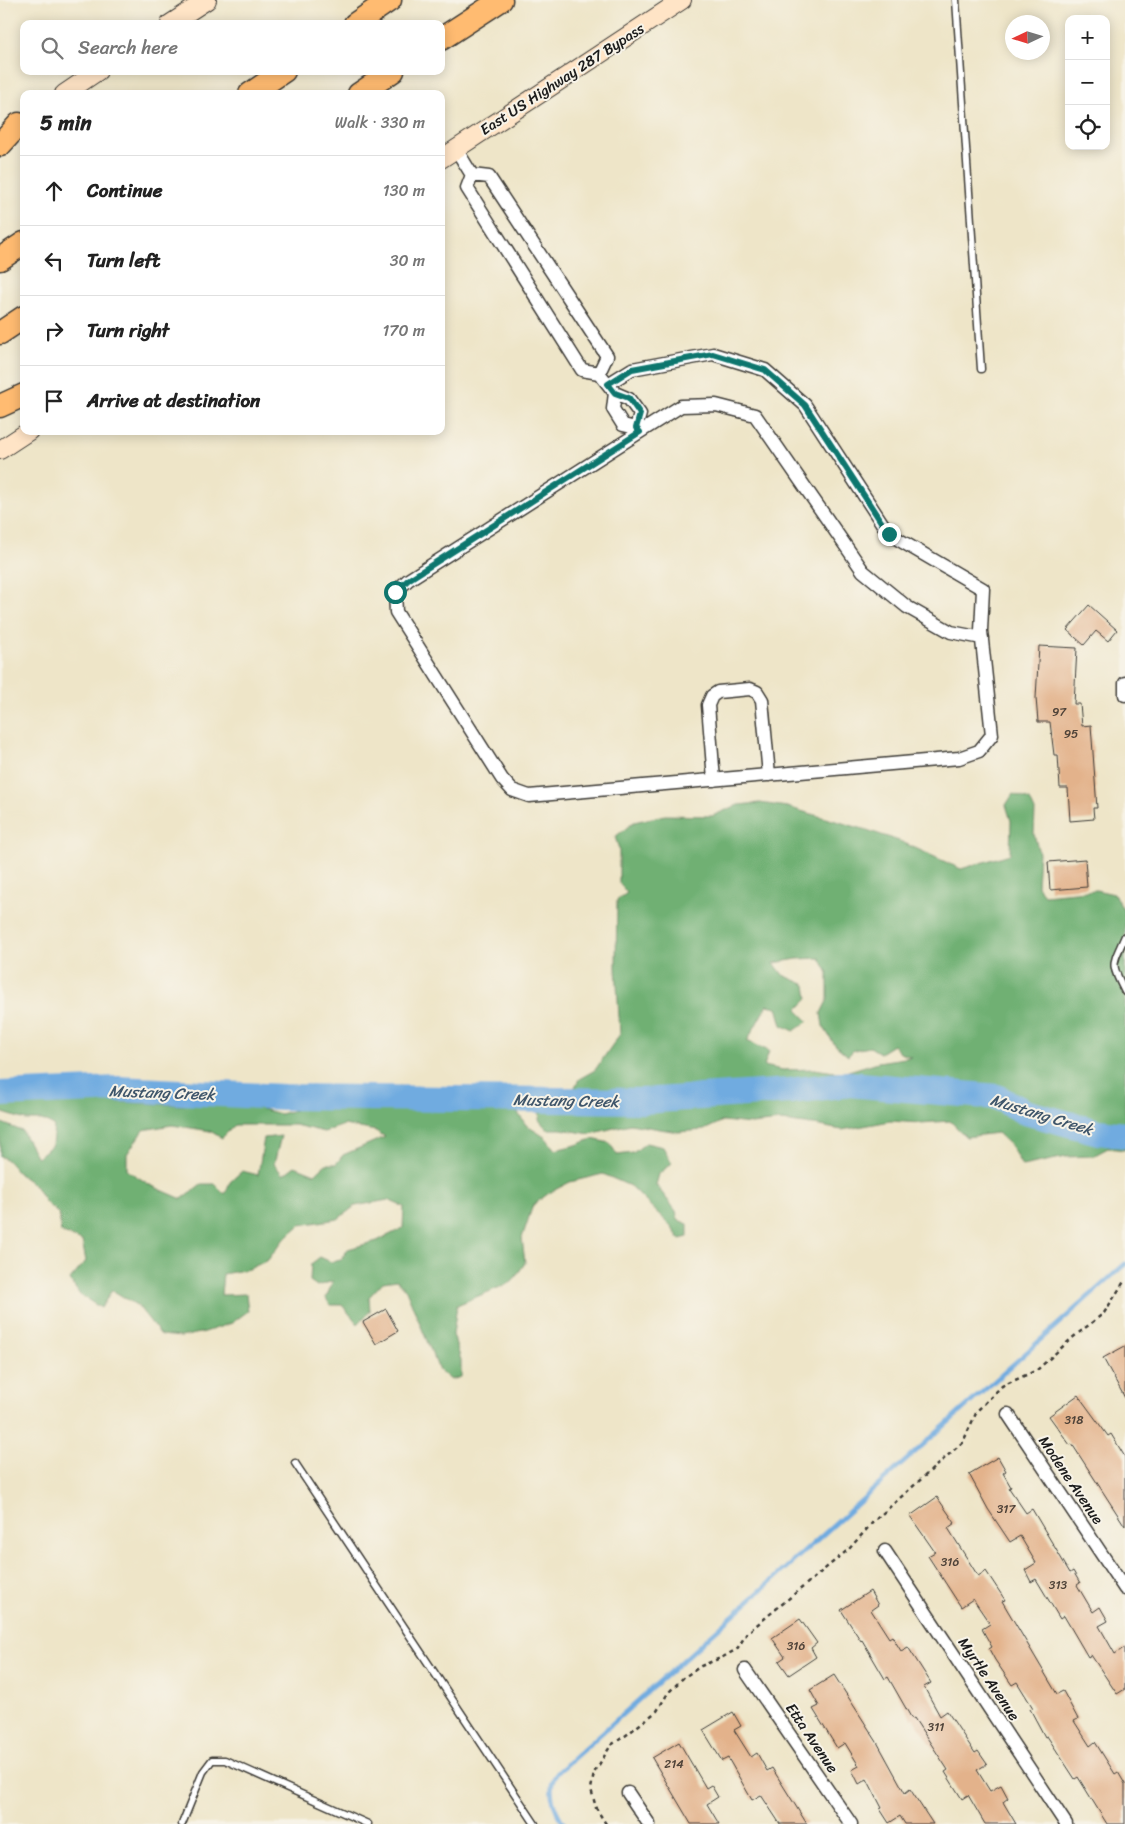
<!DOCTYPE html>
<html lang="en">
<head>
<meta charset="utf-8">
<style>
  :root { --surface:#fff; --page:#f6f6f6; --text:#222; --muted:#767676; --line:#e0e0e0 }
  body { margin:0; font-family:Sriracha,sans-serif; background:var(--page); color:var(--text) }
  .controls { position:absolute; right:15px; top:15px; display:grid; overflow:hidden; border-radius:10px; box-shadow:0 2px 12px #0003 }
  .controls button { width:45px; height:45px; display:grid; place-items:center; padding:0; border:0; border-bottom:1px solid var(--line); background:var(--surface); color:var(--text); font:25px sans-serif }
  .compass { position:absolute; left:1005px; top:15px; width:45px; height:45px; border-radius:50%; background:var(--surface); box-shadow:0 2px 12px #0003; rotate:266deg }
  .stop { position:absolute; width:15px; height:15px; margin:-11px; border:4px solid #0f766e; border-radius:50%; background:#fff }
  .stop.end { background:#0f766e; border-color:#fff; box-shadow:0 1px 5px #0008 }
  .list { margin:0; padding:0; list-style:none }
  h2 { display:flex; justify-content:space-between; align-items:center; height:65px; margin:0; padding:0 20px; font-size:21px }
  h2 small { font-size:16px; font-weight:400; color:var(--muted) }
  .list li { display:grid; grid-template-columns:32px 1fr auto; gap:15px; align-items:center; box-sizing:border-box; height:70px; padding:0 20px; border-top:1px solid var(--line) }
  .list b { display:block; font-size:19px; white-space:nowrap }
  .list em { font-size:16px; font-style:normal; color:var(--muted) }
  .icon { flex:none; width:28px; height:28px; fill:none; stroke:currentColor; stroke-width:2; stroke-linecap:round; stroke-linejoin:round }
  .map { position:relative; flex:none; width:1125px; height:1824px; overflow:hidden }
  .search { position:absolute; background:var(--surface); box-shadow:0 2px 12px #0003; left:20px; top:20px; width:425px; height:55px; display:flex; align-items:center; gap:12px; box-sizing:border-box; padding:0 18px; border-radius:10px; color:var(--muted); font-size:19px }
  .panel { position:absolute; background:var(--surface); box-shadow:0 2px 12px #0003; left:20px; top:90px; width:425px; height:345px; border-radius:10px }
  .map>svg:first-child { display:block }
  .forest { fill:#70b073; stroke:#466648; fill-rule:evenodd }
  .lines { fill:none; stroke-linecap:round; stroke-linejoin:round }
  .stream { stroke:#70abe0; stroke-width:4.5 }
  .river { stroke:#70abe0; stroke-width:26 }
  .building { fill:#e3b28b }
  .lane-casing { stroke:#3c3a36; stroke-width:9 }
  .street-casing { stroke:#3c3a36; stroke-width:15 }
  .secondary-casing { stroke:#3c3a36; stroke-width:20 }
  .highway-casing { stroke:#3c3a36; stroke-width:25 }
  .path { stroke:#3c3a36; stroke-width:2.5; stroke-dasharray:4 4; stroke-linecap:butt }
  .lane { stroke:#fff; stroke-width:6 }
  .street { stroke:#fff; stroke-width:12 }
  .secondary { stroke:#ffe4c6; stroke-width:18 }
  .highway { stroke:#ffbb71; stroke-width:22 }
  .route { stroke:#0f766e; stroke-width:6 }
  .labels { text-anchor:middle; stroke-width:4; stroke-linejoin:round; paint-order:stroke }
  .number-label { font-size:12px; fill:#4e4238 }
  .street-label { font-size:15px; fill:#1c1c1c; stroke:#f7f3e8 }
  .water-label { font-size:16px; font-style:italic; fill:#3e556a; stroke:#f7f3e8 }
</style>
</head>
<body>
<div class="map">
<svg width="1125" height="1824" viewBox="0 0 1125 1824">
  <rect width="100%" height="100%" fill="#f7f3e8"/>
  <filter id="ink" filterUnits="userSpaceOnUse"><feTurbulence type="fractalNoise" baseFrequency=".02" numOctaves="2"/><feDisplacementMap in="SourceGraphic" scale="10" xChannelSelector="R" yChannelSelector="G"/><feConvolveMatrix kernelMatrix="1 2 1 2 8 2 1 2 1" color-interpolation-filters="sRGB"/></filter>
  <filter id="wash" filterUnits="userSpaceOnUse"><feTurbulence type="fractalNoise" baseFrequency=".0096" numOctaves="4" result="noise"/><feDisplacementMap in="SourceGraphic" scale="20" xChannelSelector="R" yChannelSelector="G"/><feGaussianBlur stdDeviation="1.12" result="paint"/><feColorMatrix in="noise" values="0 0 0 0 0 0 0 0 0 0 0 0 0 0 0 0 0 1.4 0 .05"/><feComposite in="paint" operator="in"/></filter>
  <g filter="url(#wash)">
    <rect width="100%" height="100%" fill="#eee5c8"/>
    <path class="forest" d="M1013 794 1030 800 1035 811 1034 834 1039 853 1037 886 1044 895 1096 890 1114 894 1123 909 1125 919V1150L1108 1148 1093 1156 1066 1157 1022 1166 1011 1146 997 1133 966 1137 950 1121 920 1123 890 1121 842 1130 814 1125 781 1121 751 1124 723 1121 704 1130 678 1132 630 1124 590 1134 561 1129H547L539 1120 540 1111 547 1104 567 1103 579 1079 595 1070 620 1034 616 967 617 900 627 893 619 883V849L615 837 634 822 665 815 712 816 738 805 760 803 787 807 867 830 902 842 961 869 1010 854 1011 821 1006 805ZM820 958 828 973V999L821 1013 823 1026 834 1044 848 1056 854 1050 870 1047 880 1053 893 1045 900 1053 911 1057 878 1062 842 1073 814 1069 783 1070 764 1066 769 1051 747 1041 767 1005 777 1007 782 1025 794 1031 808 1021 797 1010 808 999 806 985 783 975 774 963 797 959Z
      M401 1086 430 1107H514L526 1125 546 1138 555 1150 576 1145 592 1139 610 1143 617 1155 633 1153 646 1143 663 1147 672 1163 659 1174 656 1185 676 1211 678 1220 688 1224V1237L680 1239 668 1223 630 1186 603 1174 570 1182 549 1193 533 1205 522 1238 525 1263 512 1282 457 1305 453 1335 461 1360V1377L451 1380 439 1370 406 1290 397 1280 383 1282 369 1297 370 1311 358 1324 342 1305H330L326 1298 333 1281 317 1286 310 1281 311 1264 320 1257 331 1262 341 1260 348 1249 377 1241 403 1228 404 1207 388 1200 355 1206 338 1219 300 1225 283 1240 268 1260 249 1269 223 1274 221 1295 246 1294 248 1311 232 1323 205 1332 181 1337 161 1335 138 1306 112 1290 101 1308 80 1295 70 1280 86 1261 82 1241 61 1232 59 1214 45 1202 35 1185 19 1174 7 1160 0 1156V1125L2 1123 22 1131 37 1158 52 1145 54 1126 42 1120H26L0 1112V1102L27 1100 57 1104 83 1100 182 1105 229 1100 280 1114 359 1092ZM172 1125 210 1131 222 1138 235 1125H295L324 1132 344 1125 376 1131 385 1137 343 1155 336 1164H326L315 1174 295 1166 283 1175 274 1164 281 1136 264 1138 258 1175 242 1171 230 1182 225 1194 215 1184H201L182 1199 150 1185 127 1170V1154L143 1130Z"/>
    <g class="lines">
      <path class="stream" d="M564 1824C556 1812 547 1793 554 1778 556 1774 561 1769 565 1766L1125 1264"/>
      <path class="river" d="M0 1094 118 1089 284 1097 642 1101 790 1091 849 1084 997 1097 1025 1112 1098 1132 1125 1135"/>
    </g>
    <g id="blocks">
      <path class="building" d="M1089 605 1117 630 1108 641 1096 631 1084 645 1067 630Z
        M1039 646 1077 648 1074 704H1080L1082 726 1091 725 1097 808H1093L1094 819 1070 821 1068 788H1060L1058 755H1054L1050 722H1038L1036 698Z
        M1085 859 1087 887 1050 890 1048 862Z
        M386 1309 398 1331 376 1344 363 1322Z
        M1125 1346V1398L1103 1358Z
        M1078 1395 1108 1436 1111 1434 1125 1457V1526L1072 1444 1070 1445 1049 1416Z
        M998 1457 1006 1471 1003 1473 1011 1487 1009 1488 1026 1513 1032 1509 1070 1573 1073 1571 1080 1583 1077 1585 1093 1612 1100 1607 1108 1621 1099 1626 1115 1654 1125 1647V1689L1117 1694 1091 1655 1088 1657 1064 1616 1060 1619 1036 1579 1031 1582 1025 1570 1036 1563 1020 1536 1010 1542 988 1509 969 1474Z
        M937 1497 955 1523 948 1528 978 1576 986 1571 1005 1600 1002 1601 1057 1694 1063 1691 1078 1719 1074 1721 1090 1746 1095 1742 1115 1774 1118 1772 1125 1784V1824H1107L1078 1777 1075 1779 1047 1736 1045 1737 1030 1709 1033 1708 1017 1682 1012 1685 995 1660 989 1649 992 1647 982 1629 990 1624 973 1599 961 1607 928 1556 935 1552 910 1516Z
        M870 1591 878 1605 871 1610 889 1638 892 1636 901 1651 908 1647 931 1683 924 1687 940 1716 947 1711 975 1753 978 1751 987 1764 977 1770 990 1791 1001 1785 1008 1798 1003 1802 1016 1824H985L968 1795 962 1799 945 1772 948 1770 914 1718 912 1719 888 1677 885 1679 862 1640 861 1641 841 1610Z
        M800 1619 817 1643 811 1648 816 1657 789 1675 779 1661 785 1657 772 1638Z
        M834 1675 877 1742 905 1793 910 1789 933 1824H905L900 1816 889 1823 880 1809 882 1808 867 1779 859 1784 852 1770 859 1766 845 1743 837 1748 813 1709 819 1706 810 1690Z
        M733 1712 741 1726 734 1730 751 1757 757 1753 767 1771 772 1768 807 1824H780L761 1795 752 1800 728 1758 722 1761 703 1730Z
        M679 1742 706 1788 711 1785 718 1797 707 1804 719 1824H691L652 1758Z"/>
    </g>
  </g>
  <g filter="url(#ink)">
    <use href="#blocks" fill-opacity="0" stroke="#3c3a36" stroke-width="1"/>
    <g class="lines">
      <defs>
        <path id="lane" d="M956 0 981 369
          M1125 936C1112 966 1110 962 1125 992
          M295 1463 535 1824
          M182 1824 203 1772 212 1760H225L368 1824"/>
        <path id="street" d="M456 149 472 175
          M472 175 467 188 582 370 599 373 615 393 629 399 640 414 636 428 640 432 408 580 395 592 396 612 502 779 512 790 529 796 959 758 979 751 992 735 981 631 983 589 889 534 805 405 765 370 713 354 632 369 608 384
          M472 175 489 177 607 356 599 373
          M615 393 613 409 623 425 636 428
          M640 432 681 406 716 405 755 415 863 571 907 607 951 632 982 638
          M1125 683V695
          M714 780 708 705 712 696 718 692 750 689 757 692 762 700 769 775
          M1008 1414 1125 1589
          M885 1551 1066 1824
          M745 1670 851 1824
          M628 1793 649 1824"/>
        <path id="secondary" d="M170 24 207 0
          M64 94 98 71
          M441 159 682 0
          M0 450 29 431"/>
        <path id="highway" d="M355 24 390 0
          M441 39 501 0
          M250 94 284 71
          M359 94 393 71
          M0 145 19 124
          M0 259 24 243
          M0 333 24 317
          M0 406 24 395"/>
      </defs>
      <use href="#lane" class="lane-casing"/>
      <use href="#street" class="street-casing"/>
      <use href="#secondary" class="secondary-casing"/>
      <use href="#highway" class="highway-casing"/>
      <path class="path" d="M606 1824 596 1808 591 1789 594 1773 611 1745 625 1736 657 1711 668 1693 683 1678 701 1666 723 1657 737 1649 747 1633 849 1549 874 1521 963 1442 977 1411 1002 1386 1037 1370 1071 1339 1104 1313 1125 1280"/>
      <use href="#lane" class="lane"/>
      <use href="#street" class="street"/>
      <use href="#secondary" class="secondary"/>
      <use href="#highway" class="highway"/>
    </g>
  </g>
  <g class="lines" filter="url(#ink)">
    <path class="route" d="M395 592 408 580 640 432 636 428 640 414 629 398 615 393 608 384 632 369 713 354 765 370 805 405 889 534"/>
  </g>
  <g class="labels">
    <g class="number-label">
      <text x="1059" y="716">97</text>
      <text x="1071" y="738">95</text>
      <text x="1074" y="1424">318</text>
      <text x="1006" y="1513">317</text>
      <text x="950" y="1566">316</text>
      <text x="1058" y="1589">313</text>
      <text x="796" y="1650">316</text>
      <text x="936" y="1731">311</text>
      <text x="674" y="1768">214</text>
    </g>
    <g class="street-label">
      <text transform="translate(562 79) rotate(-33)" y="5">East US Highway 287 Bypass</text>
      <text transform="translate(1071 1480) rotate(56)" y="5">Modene Avenue</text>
      <text transform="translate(989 1679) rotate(56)" y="5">Myrtle Avenue</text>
      <text transform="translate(812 1738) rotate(56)" y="5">Etta Avenue</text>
    </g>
    <g class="water-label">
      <text transform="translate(162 1092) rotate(2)" y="6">Mustang Creek</text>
      <text transform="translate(566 1100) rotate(1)" y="6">Mustang Creek</text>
      <text transform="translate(1042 1114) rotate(17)" y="6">Mustang Creek</text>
    </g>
  </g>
</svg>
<div class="controls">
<button>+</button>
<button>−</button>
<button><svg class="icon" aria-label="locate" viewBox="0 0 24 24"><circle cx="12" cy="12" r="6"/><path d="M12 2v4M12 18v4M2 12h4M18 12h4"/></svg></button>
</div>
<svg class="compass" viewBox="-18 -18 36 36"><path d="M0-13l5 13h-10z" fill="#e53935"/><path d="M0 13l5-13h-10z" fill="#767676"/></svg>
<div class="stop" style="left:395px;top:592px"></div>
<div class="stop end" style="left:889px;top:534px"></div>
<div class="search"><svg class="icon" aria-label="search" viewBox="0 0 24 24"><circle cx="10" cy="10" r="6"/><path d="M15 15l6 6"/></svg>Search here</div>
<section class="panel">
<h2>5 min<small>Walk · 330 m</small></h2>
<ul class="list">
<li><svg class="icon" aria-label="ahead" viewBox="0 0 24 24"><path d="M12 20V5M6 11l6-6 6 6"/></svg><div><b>Continue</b></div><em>130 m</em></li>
<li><svg class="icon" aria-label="left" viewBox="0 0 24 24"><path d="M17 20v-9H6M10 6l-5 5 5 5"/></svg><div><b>Turn left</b></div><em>30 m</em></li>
<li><svg class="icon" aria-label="right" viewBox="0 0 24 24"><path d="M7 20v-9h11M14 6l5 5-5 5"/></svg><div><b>Turn right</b></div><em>170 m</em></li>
<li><svg class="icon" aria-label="arrive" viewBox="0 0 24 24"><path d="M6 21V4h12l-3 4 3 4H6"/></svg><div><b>Arrive at destination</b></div></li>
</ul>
</section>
</div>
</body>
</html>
